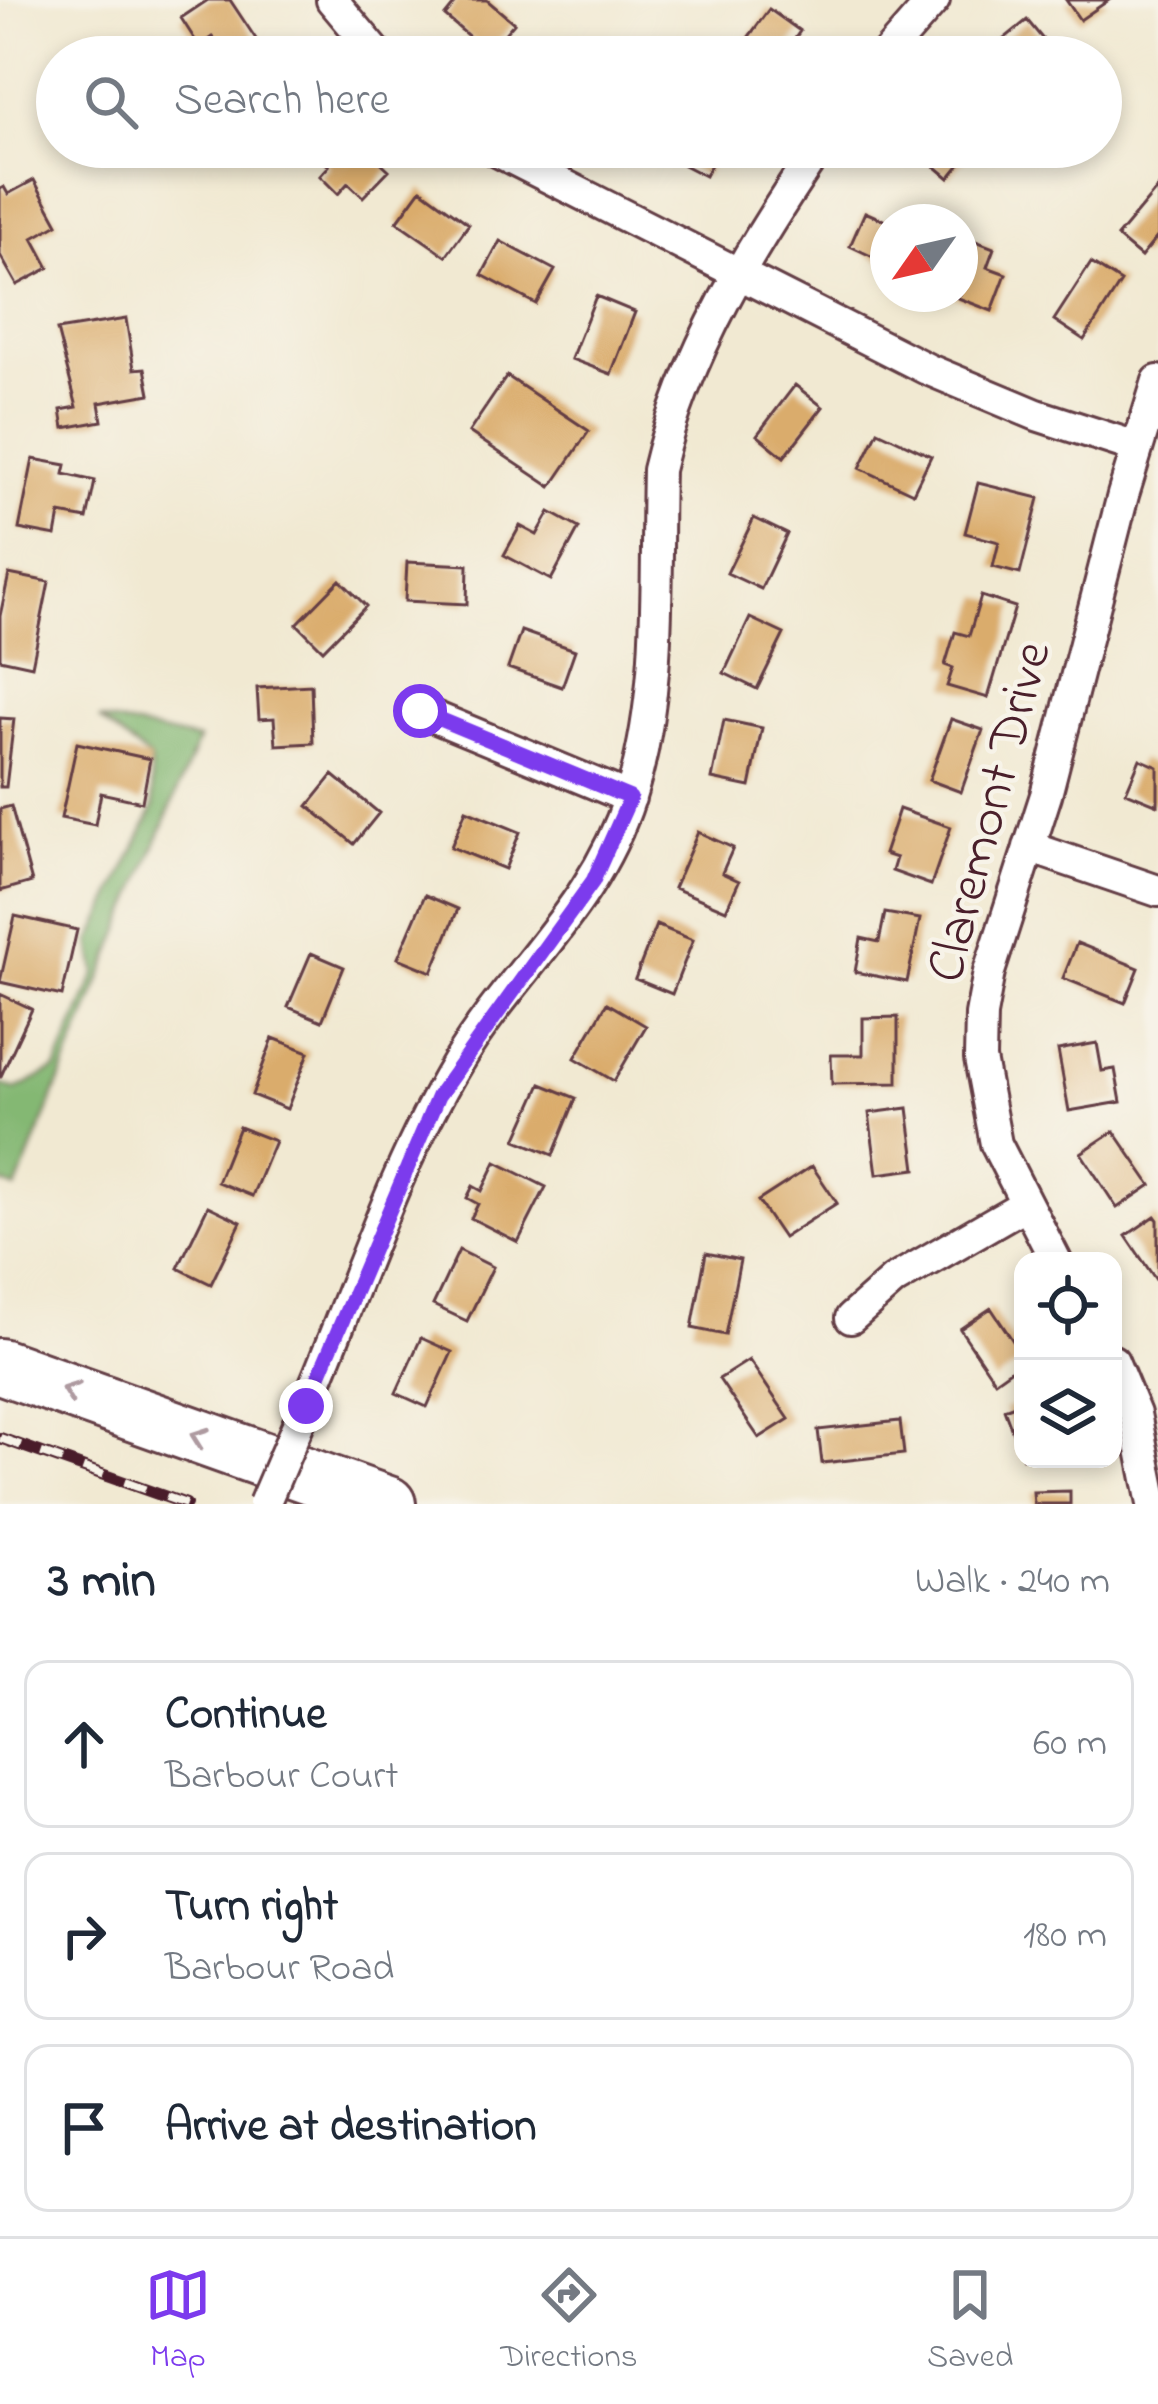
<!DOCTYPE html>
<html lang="en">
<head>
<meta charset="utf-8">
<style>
  :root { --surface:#fff; --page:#f2f2f3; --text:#1f2937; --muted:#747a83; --line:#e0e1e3; --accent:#7c3aed }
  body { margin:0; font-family:"Indie Flower",sans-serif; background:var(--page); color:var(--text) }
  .controls { position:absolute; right:36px; bottom:36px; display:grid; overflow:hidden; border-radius:24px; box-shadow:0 6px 18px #0003 }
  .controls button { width:108px; height:108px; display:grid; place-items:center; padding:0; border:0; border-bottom:3px solid var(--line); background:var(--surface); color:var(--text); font:60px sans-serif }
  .compass { position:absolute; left:870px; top:204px; width:108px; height:108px; border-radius:50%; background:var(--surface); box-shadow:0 6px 18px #0003; rotate:236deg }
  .stop { position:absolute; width:36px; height:36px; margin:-27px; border:9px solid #7c3aed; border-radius:50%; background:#fff }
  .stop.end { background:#7c3aed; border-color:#fff; box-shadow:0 3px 12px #0008 }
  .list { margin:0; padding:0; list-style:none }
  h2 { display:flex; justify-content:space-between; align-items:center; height:156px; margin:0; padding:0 48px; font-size:51px }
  h2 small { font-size:39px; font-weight:400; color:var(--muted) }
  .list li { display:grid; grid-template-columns:78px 1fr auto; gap:36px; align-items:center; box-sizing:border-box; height:168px; margin:0 24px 24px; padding:0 24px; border:3px solid var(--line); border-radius:24px }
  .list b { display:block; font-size:45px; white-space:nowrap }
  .list p { margin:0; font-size:39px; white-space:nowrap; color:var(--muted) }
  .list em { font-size:39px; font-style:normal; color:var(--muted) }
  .icon { flex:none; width:66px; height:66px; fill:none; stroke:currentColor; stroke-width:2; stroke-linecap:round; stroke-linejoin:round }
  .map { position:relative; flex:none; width:1158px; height:1504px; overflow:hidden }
  .search { position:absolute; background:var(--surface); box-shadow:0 6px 18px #0003; left:36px; right:36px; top:36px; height:132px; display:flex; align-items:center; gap:30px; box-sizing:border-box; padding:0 42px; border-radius:66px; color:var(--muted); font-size:45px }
  .sheet { height:732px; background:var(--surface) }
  nav { display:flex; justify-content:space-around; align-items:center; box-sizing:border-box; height:168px; border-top:3px solid var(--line); background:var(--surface); font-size:33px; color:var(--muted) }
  nav a { display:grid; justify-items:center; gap:6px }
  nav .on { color:var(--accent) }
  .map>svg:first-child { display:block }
  .forest { fill:#84b873; stroke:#676c4f; stroke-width:3 }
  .building { fill:#daac6c }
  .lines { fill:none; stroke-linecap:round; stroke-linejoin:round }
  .minor-casing { stroke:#633d44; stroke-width:36 }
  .motorway-casing { stroke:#633d44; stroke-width:60 }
  .minor { stroke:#fff; stroke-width:30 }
  .motorway { stroke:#fff; stroke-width:54 }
  .rail-casing { stroke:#4a1f2b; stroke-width:12 }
  .rail { stroke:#f7f3e8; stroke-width:8; stroke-dasharray:22; stroke-linecap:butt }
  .minor-bridge-casing { stroke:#633d44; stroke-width:36; stroke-linecap:butt }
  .minor-bridge { stroke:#fff; stroke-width:30 }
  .oneway { stroke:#ae9aa0 }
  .route { stroke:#7c3aed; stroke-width:15 }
  .labels { text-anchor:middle; stroke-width:9; stroke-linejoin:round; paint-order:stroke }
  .street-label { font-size:54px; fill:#4a1f2b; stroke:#f7f3e8 }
</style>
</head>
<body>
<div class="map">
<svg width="1158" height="1504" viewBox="0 0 1158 1504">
  <rect width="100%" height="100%" fill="#f7f3e8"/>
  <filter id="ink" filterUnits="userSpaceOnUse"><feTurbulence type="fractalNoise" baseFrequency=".00833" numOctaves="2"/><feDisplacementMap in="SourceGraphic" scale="24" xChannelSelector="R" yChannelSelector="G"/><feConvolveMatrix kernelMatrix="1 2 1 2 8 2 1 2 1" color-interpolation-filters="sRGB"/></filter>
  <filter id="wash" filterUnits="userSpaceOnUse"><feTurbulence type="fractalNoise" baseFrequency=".004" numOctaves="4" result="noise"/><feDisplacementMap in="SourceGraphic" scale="48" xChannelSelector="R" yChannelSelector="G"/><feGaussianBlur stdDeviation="2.7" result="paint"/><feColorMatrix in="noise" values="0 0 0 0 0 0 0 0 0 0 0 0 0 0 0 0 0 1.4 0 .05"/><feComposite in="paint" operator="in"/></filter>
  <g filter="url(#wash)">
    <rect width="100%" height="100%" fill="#f1e9d2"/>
    <path class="forest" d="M99 719 198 740 16 1189 0 1182V1084L16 1090 56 1069 96 973 91 942 154 807 150 759Z"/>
    <g id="blocks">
      <path class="building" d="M208 0H230L256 39 230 57 212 37 199 46 181 18Z
        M458 0H487L514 23 488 53 445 16Z
        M1066 0H1109L1080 20Z
        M769 9 800 31 782 57H734Z
        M1027 20 1050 48 1039 57H982Z
        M537 46 557 57H531Z
        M333 147H364L389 170 363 197 348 183 338 194 320 176 329 166 321 159Z
        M649 147H720L705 176Z
        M912 147H954L966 157 949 178Z
        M34 180 58 224 33 238 49 268 17 285 0 255V189L4 187 8 194Z
        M1158 188V236L1141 257 1117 237Z
        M421 189 469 224 446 256 397 222Z
        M865 212 888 222V264L850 246Z
        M960 235 994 248 987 267 1006 274 992 311 948 294H960Z
        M500 241 555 270 536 304 482 275Z
        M1091 263 1121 282 1084 340 1054 320Z
        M596 296 635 312 611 374 571 359Z
        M126 319 134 369 145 368 150 394 99 403 102 421 64 428 61 410 77 407 57 330Z
        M507 376 589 431 551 487 469 432Z
        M795 385 823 407 784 457 757 435Z
        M878 431 931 456 913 493 860 468Z
        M33 459 66 465 64 474 95 481 87 519 60 514 56 536 19 529Z
        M978 483 1039 498 1020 574 993 567 999 542 965 533Z
        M550 512 579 528 551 580 504 555 520 526 537 535Z
        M754 518 787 534 761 589 727 573Z
        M407 562 468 565 467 604 405 601Z
        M9 574 49 582 32 666 0 659V616Z
        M340 580 366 606 323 650 297 624Z
        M981 596 1015 607 988 698 947 686 953 668 945 665 955 632 969 636Z
        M750 618 784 634 757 689 724 673Z
        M521 631 575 650 562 687 508 668Z
        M311 685 313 743 276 745 274 718 259 719 257 688Z
        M0 718 14 719 6 787H0Z
        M951 719 983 730 961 792 929 780Z
        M724 720 762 728 750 787 712 779Z
        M77 743 150 759 142 802 101 793 95 825 61 818Z
        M1140 759 1158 767V805L1126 792Z
        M333 775 379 813 354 844 308 806Z
        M11 806 32 882 0 891V809Z
        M899 809 951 827 931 885 892 871 896 858 884 854Z
        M466 810 520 832 505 869 451 847Z
        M698 832 733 848 722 873 739 881 726 910 674 888Z
        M425 895 458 909 432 972 398 958Z
        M885 913 920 919 907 982 855 972 861 938 879 942Z
        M15 916 77 930 62 996 0 982Z
        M656 925 693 940 672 994 635 979Z
        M1077 943 1139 968 1125 1003 1063 978Z
        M311 953 344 967 322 1021 288 1007Z
        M0 994 32 1009 0 1078Z
        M607 1003 646 1026 614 1081 575 1058Z
        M898 1017V1083L832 1084 831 1055H863V1018Z
        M273 1038 309 1052 287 1109 252 1095Z
        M1097 1043 1102 1071 1115 1069 1121 1102 1069 1111 1058 1050Z
        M541 1084 576 1098 553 1155 516 1140Z
        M908 1108 916 1169 877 1174 869 1113Z
        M239 1127 275 1141 252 1196 217 1182Z
        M1114 1131 1151 1185 1117 1208 1081 1153Z
        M496 1162 546 1187 518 1242 471 1218 478 1204 467 1198 473 1186 482 1191Z
        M812 1166 837 1203 783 1238 758 1201Z
        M208 1206 241 1222 211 1284 178 1268Z
        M1155 1216 1158 1220V1283L1126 1236Z
        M459 1250 493 1267 467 1321 433 1305Z
        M706 1253 740 1260 725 1335 692 1328Z
        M991 1308 1023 1356V1361L995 1381 960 1329Z
        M421 1338 452 1352 427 1407 396 1393Z
        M749 1360 789 1419 759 1438 719 1379Z
        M1023 1402V1459L1004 1409Z
        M900 1421 904 1454 822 1463 818 1430Z
        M1070 1491V1504H1034L1033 1492Z"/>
    </g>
  </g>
  <g filter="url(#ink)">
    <use href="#blocks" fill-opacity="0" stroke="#633d44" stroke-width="3"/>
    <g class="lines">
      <defs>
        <path id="minor" d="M332 0 380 57
          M884 57 934 0
          M489 147 927 369 1037 415 1136 447
          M420 711 630 798
          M1029 847 1158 891
          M1056 1261 996 1144 980 1059 981 1015 989 972 1046 795 1123 495 1158 381
          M851 1318 894 1280 1024 1205
          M1113 1361 1135 1414 1153 1504
          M306 1406C354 1293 394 1168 457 1063 514 969 595 907 630 797 663 693 655 578 658 470 685 354 752 245 819 147"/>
        <path id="motorway" d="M0 1366 388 1504"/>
      </defs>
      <use href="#minor" class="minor-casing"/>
      <use href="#motorway" class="motorway-casing"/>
      <use href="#minor" class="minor"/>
      <use href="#motorway" class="motorway"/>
      <defs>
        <path id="rail" d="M0 1438 186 1504"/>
      </defs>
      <use href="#rail" class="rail-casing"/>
      <use href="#rail" class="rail"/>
      <defs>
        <path id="minor-bridge" d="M264 1504 306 1406"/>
      </defs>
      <use href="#minor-bridge" class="minor-bridge-casing"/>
      <use href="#minor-bridge" class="minor-bridge"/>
    </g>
    <defs><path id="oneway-chevron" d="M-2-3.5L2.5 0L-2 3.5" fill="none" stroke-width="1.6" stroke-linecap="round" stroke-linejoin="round" transform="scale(3)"/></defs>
    <g class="oneway">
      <use href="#oneway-chevron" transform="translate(70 1391) rotate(-160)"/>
      <use href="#oneway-chevron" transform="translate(199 1437) rotate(-160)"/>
    </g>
  </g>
  <g class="lines" filter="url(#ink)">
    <path class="route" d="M306 1406 438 1096 593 881 630 798 420 711"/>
  </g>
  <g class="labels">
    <g class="street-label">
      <text transform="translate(986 811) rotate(-75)" y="19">Claremont Drive</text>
    </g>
  </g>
</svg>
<div class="controls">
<button><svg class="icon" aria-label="locate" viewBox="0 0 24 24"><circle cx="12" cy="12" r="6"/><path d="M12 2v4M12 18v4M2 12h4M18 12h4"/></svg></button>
<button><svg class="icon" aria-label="layers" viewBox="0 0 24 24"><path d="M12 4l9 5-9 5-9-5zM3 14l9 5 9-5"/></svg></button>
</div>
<svg class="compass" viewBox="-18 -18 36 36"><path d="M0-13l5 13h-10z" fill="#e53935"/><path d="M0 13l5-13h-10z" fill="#747a83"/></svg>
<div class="stop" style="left:420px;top:711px"></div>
<div class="stop end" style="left:306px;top:1406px"></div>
<div class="search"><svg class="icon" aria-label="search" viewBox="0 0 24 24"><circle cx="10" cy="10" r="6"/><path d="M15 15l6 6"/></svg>Search here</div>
</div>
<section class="sheet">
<h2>3 min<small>Walk · 240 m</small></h2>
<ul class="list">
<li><svg class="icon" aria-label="ahead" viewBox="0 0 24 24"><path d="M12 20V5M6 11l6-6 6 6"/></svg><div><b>Continue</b><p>Barbour Court</p></div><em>60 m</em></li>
<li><svg class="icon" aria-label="right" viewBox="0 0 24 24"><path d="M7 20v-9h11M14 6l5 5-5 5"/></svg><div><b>Turn right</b><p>Barbour Road</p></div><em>180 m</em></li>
<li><svg class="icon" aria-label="arrive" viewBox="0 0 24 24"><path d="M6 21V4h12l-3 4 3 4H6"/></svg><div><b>Arrive at destination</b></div></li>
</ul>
</section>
<nav>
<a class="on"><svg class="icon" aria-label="map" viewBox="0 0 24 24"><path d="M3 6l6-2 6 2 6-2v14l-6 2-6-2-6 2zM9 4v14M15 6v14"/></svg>Map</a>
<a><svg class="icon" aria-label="directions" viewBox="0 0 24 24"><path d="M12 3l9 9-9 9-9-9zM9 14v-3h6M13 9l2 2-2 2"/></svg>Directions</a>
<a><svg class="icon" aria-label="saved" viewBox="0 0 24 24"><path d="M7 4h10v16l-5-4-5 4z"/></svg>Saved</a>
</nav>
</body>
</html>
